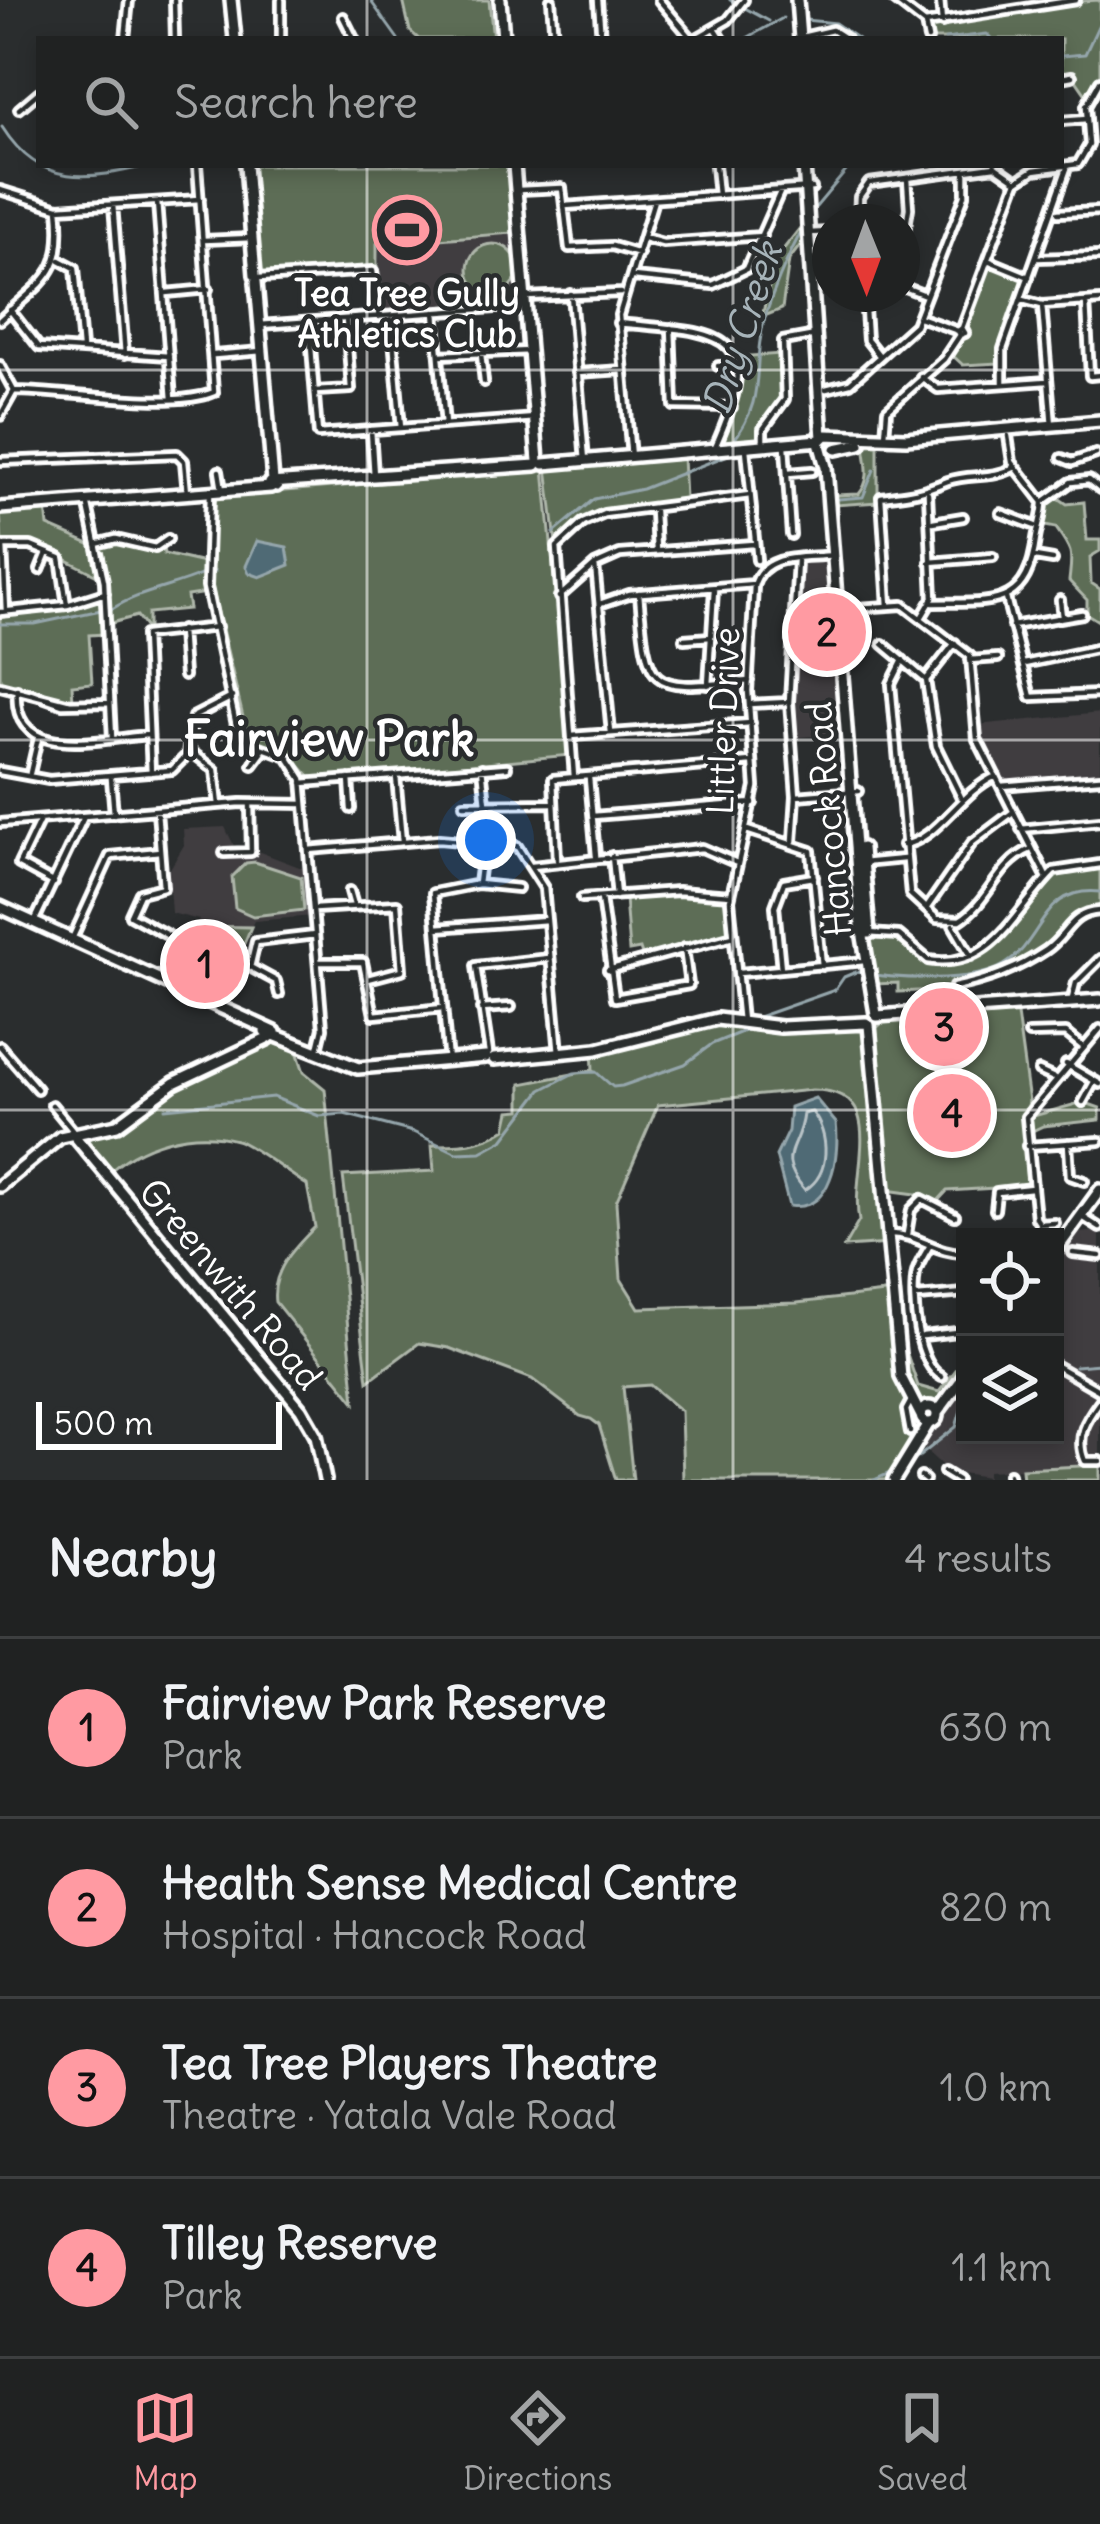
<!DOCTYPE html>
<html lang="en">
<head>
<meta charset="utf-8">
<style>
  :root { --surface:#202222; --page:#2d2f2f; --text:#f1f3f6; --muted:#a2a4a5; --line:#3d3f40; --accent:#ff9aa2 }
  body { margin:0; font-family:Delius,sans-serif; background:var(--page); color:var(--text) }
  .controls { position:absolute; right:36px; bottom:36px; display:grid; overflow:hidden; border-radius:0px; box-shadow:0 6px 18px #0003 }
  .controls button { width:108px; height:108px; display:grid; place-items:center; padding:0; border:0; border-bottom:3px solid var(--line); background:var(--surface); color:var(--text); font:60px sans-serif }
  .compass { position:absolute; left:812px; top:204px; width:108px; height:108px; border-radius:50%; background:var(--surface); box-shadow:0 6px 18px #0003; rotate:179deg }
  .scale { position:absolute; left:36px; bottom:30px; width:246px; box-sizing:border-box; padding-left:12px; border:6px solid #fff; border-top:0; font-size:33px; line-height:42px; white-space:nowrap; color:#fff; -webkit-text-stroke:9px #2a2d2e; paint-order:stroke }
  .you { position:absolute; left:486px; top:840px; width:42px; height:42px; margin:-30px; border:9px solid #fff; border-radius:50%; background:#1a73e8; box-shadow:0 0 0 18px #1a73e833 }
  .badge { display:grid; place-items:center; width:78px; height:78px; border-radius:50%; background:var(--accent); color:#111; font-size:39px; font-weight:700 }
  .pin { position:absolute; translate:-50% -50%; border:6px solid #fff; box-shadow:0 3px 12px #0006 }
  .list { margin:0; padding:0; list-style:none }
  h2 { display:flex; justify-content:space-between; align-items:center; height:156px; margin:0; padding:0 48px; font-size:51px }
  h2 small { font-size:39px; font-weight:400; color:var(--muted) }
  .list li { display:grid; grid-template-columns:78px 1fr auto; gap:36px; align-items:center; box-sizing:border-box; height:180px; padding:0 48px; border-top:3px solid var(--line) }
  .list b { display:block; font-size:45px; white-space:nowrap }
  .list p { margin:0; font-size:39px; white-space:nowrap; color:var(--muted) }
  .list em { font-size:39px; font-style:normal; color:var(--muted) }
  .icon { flex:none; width:66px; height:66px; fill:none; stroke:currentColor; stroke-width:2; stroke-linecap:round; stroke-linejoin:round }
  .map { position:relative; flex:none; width:1100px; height:1480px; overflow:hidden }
  .search { position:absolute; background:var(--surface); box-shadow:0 6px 18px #0003; left:36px; right:36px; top:36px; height:132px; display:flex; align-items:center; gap:30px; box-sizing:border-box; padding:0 42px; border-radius:0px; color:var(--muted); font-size:45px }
  .sheet { height:876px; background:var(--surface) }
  nav { display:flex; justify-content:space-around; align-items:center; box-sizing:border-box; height:168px; border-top:3px solid var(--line); background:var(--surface); font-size:33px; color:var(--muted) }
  nav a { display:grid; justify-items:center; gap:6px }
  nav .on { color:var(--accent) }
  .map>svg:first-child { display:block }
  .built { fill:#3f3c3f }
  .green { fill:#5d6d56; stroke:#aeb6aa; stroke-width:3 }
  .water { fill:#4f6a74; stroke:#95a6ac; stroke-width:3 }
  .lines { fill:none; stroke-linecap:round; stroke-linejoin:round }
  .shore { stroke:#b9c3c7; stroke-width:3 }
  .stream { stroke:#95a6ac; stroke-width:3 }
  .street-casing { stroke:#fff; stroke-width:14 }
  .secondary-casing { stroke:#fff; stroke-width:18 }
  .street { stroke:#2a2d2e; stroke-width:4.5 }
  .secondary { stroke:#2a2d2e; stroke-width:9 }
  .grid { fill:none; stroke:#fff; stroke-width:3; stroke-opacity:0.55 }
  .labels { text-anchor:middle; stroke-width:9; stroke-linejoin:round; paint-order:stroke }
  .poi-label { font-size:36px; font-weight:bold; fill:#fff; stroke:#2a2d2e }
  .street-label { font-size:36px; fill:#fff; stroke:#2a2d2e }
  .water-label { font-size:39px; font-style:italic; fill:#a7b4ba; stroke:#2a2d2e }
  .district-label { font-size:48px; font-weight:bold; fill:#fff; stroke:#2a2d2e }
</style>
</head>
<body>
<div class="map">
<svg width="1100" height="1480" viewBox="0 0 1100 1480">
  <rect width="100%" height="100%" fill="#2a2d2e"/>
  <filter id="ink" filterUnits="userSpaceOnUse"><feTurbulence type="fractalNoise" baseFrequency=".00833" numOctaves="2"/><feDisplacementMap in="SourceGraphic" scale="24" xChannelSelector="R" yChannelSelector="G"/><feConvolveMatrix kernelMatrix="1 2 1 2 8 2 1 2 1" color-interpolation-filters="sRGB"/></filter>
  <g filter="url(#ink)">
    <path class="built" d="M515 234 518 299 383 309 378 245Z
      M828 557 845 733 793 738 799 561Z
      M1100 713V778L1001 786 977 739 976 725Z
      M225 827 238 854 252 849 310 871 313 916 254 921 251 927 196 926 199 920 171 913 168 872 184 845 183 829Z
      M1100 1231V1465L987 1471V1477L948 1471 922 1447 965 1387V1435H1055V1368L1075 1378 1055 1365V1252L1068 1234Z"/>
    <path class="green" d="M403 0H489L493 39H419L410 31Z
      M1100 0V81L1089 99 1073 76 1061 78V39H928L925 24 1030 4Z
      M253 165H508L514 233 377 244V268L259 274Z
      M803 224 805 239 789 260 782 309 762 317 775 260Z
      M468 269a25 25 0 1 1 50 0a25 25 0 1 1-50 0Z
      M991 263 1027 279 999 363 963 365 951 354 965 334Z
      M781 354 784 399 762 428 761 444 716 446 735 403 736 357Z
      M864 445H878V502L835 505V495L859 494C872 478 866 464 864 445Z
      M683 457 685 499C632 521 608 499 556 543L547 467Z
      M544 469 571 755 312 779 286 750 248 738 212 587 213 497Z
      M1054 495 1067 504 1084 502 1087 540H1100V551L1090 557 1091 583 1100 589V622L1087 614V600L1069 581C1072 553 1074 553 1056 528L1040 525 1046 502Z
      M46 507 48 526 92 545 101 577 41 547 2 544 0 510Z
      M116 541 163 548 164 554 204 563 206 593 187 596 189 609 148 613V631L137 616 108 624 97 547Z
      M102 596 105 634 89 635 92 683 72 685 73 702 0 685V615Z
      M255 862 301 877 304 910 253 916 235 908 232 877 246 863Z
      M1077 863 1100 864V911C1070 916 1071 932 1049 947 999 979 957 990 898 992V983L874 984 869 933 899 935C987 1020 1010 884 1077 863Z
      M678 894 730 897 731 934 643 958 640 949 629 951 625 898Z
      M196 926 251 927 218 1006 167 981Z
      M1016 1007 1029 1102 1023 1123 1027 1186 947 1191 935 1204 923 1195 886 1190 889 1244 844 1247 859 1221C849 1171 892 1090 812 1090L658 1105 616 1202 621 1279 639 1308 797 1303 893 1292 899 1353 907 1354 918 1386 939 1392 965 1358V1375L893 1480H683L681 1411 650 1385 623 1387 633 1480H616L599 1425 591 1419 580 1416 532 1379 449 1348 419 1343 368 1381 343 1176 434 1171 432 1145C461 1145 481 1145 506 1129L510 1111 521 1110V1084L593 1070 592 1049 709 1020 772 1026 856 1020 874 1030 888 1018Z
      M268 1037 294 1042 304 1072 325 1089 355 1402 275 1302C271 1271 294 1248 315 1227L307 1185C292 1176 247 1142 236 1140 191 1128 139 1143 105 1176L75 1133 112 1127 189 1075Z
      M1083 1102 1100 1108V1120L1043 1126 1028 1133 1030 1117Z
      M1100 1465V1480H1023L1022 1469Z"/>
    <path class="water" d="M257 541 287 547 290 565 260 577 249 573 246 566Z
      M815 1098 836 1123C840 1154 832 1213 789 1206L776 1156 788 1131 790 1107Z"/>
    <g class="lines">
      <path class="shore" d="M812 1112C830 1134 831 1174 805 1190 774 1154 799 1151 803 1114Z"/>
      <path class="stream" d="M370 0 398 39
        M730 0 769 21
        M805 20 835 23 858 39
        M745 39 783 18
        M945 39 987 34 992 39
        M1061 56 1085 54 1100 22
        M2 127C42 190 89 179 152 165
        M816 207 851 165
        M731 444C770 394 749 369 766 314 776 283 788 256 803 228
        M838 499 863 497 874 470
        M554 533 594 499 642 489 728 455
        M211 573 215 572
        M112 609C141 591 171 588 203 574
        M0 624H35L101 610
        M758 1017 835 990 844 977 856 972C892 979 973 984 1004 965 1044 941 1041 886 1100 892
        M165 1108 273 1097 319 1116 344 1114 413 1132 457 1153 481 1152 503 1140 541 1090 574 1073 596 1072 613 1087 622 1086 685 1064 712 1044 749 1029
        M1075 1366 1100 1364
        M916 1459 956 1427 965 1397
        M874 1480 894 1471"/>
      <defs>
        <path id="street" d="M174 0 175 39
          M281 0V39
          M551 0 554 39
          M598 0 601 39
          M659 0 692 39
          M894 0 925 24 1076 0
          M940 0 942 23
          M343 17 354 39
          M925 24 928 39
          M715 28 722 39
          M802 37 832 30 846 39
          M125 39 129 0
          M695 39 728 20 744 0
          M1061 78 1072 76
          M19 109 39 92
          M1061 121 1087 119
          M1089 145 1086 106 1100 81
          M715 165 718 195
          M994 165 1017 181
          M0 190 58 208 200 199
          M519 190 562 188 569 248 612 246 639 254
          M157 202 172 399
          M113 205 125 354
          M565 206 812 188
          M1058 213 1100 211
          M858 222 859 197 869 183 995 166
          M809 233 830 232
          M644 238 663 243 762 236
          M204 240 252 238
          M902 250 909 208 907 179
          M1037 258 1100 256
          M60 260 75 268 82 348
          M990 261 1029 277
          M633 277 713 285 746 269 781 190
          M259 278 373 271 379 317
          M902 286 925 295
          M166 293 208 289
          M571 294 585 461
          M864 294 867 340 878 354
          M526 297 621 293
          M1023 300 1042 305 1100 301
          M1086 302 1090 376 1100 375
          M1042 305 1052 426
          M10 310 39 347 169 356
          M435 312 445 425
          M391 316 401 428
          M919 317 958 331
          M0 320C46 277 65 275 58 208
          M309 322 318 434 536 418
          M618 323C718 333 769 327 715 447
          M260 325 523 306
          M671 328 674 406 732 407
          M962 328 1017 181 1034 170 1078 164 1089 145
          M962 328 965 333 960 335 958 331Z
          M481 354 484 382
          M214 355 262 351
          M440 355 530 351
          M0 365 14 391C66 391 173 410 214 392L197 165
          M718 366H733
          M577 373 623 370
          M921 377 938 389 1047 381
          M1003 384V349L1067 168
          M826 389 850 383 915 325 965 195V174
          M315 391 351 389 346 319
          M0 416 14 391
          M371 430 374 476
          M885 436 887 410 944 359 960 335
          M1008 436 1012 462 1043 502
          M763 443V429L785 399 783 341 816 335
          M785 446 791 535
          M746 449 757 560
          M631 458 619 315 654 200
          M1062 458 1072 462 1096 454
          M0 461 177 454 184 461 187 493
          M219 471 222 490
          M788 473 812 471
          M210 494 207 587 236 725 252 744 288 757 302 779 323 1028 317 1053
          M87 501 104 581 112 738
          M1043 502 1071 482 1089 480 1100 489
          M654 511 656 551
          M1001 513 1038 527
          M933 522 963 517
          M96 544 116 539 155 548 168 539
          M1035 557 1053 560
          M930 562 993 557
          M595 565 611 733
          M40 570 47 553
          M639 593C647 695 650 689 749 681
          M559 597 595 565 620 554 754 544
          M1006 598 1031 697 1100 694
          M1060 600 1062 617
          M933 603C994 602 1027 609 1036 539 1038 526 1043 515 1043 502
          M600 604 629 594 754 584
          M888 606 881 497C914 493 918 493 948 481 970 473 993 480 1015 467
          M843 609 903 605 970 656 977 739 1047 878
          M6 611 3 546H31L60 558 67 605
          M0 612 67 605 105 593
          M921 618 933 598 928 493
          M1012 626 1082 614
          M181 630 184 676
          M684 639 711 637
          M883 644 926 680 936 746 961 797
          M903 660 891 684 910 894 937 919 960 920C990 901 997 863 1031 849
          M970 660 998 658
          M1024 664 1100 648
          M926 680 955 643
          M708 685 714 589
          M0 686 70 704
          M17 689C10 765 103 738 149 735
          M31 693 62 704 109 703
          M749 704 789 702
          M571 736 751 723
          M189 750 215 770 219 805
          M262 753 253 765 263 748
          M482 768 486 803
          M0 771 49 780 172 770 187 755 193 717 232 697
          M151 772 145 635 217 627
          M30 773 38 738
          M396 776 402 842
          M574 777 557 547 583 523 604 514 750 495
          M111 778 114 814
          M589 778 596 856
          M349 779 351 809
          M302 783 507 767
          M1001 786 1100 778
          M796 796 858 791
          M464 804 552 803
          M157 811 163 887 140 893 130 915 180 942 164 983
          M593 816 753 803
          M40 820 19 864 54 883
          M0 823 241 803 304 804
          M1021 829 1100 821
          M747 830 811 851 822 966
          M793 841 796 796 789 702 797 561
          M903 845C937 840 959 793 996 776
          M308 850 439 839 517 846 544 888 559 1053
          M224 853 251 852 250 804
          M612 856 616 896
          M557 860 553 779 752 762
          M862 863 904 859
          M532 866 702 848 737 863
          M478 884 518 888
          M350 891 354 905
          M582 898 678 891 731 895
          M601 898 615 998 689 985 684 948
          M314 909 397 904 402 970 368 979
          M926 909 972 843 1013 812
          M35 920 84 817
          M953 925 971 956
          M436 928 547 920
          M868 933 899 935 928 960C994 971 1015 909 1054 871L1100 864
          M71 941 110 856 160 851
          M320 962H363L374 1015 443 1008
          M781 969 775 906 784 882 814 877
          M608 970 733 936
          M739 973 865 961
          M279 994 276 981 250 967 256 942 315 935
          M1071 1003 1076 983 1100 959
          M952 1007 954 987C988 980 1016 970 1046 950 1068 935 1069 913 1100 911
          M481 1009 511 1007
          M742 1021 730 900 755 787 748 691 754 586C763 552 804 559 833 555
          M1029 1034 1066 1033 1082 1046
          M0 1046 37 1089
          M489 1053 476 966 549 958
          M448 1062 433 893 478 884 483 844
          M1066 1064 1100 1084
          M1039 1071 1054 1078
          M1083 1102 1094 1082
          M52 1105 75 1133
          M1068 1143 1070 1176 1084 1181
          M1027 1146 1100 1141
          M995 1210 997 1192 1032 1188
          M1081 1216 1100 1228
          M1055 1223 1040 1224 1036 1218 1026 1117 1100 1029
          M891 1234C918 1234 937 1254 965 1253
          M907 1234 911 1210 922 1199 955 1216
          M930 1245C925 1254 918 1264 916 1273 911 1299 917 1364 942 1377
          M1073 1253 1100 1256
          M917 1297 965 1293
          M923 1336 965 1331
          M1055 1365 1100 1391
          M1100 1401C1086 1420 1075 1437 1085 1461H1100
          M910 1432 906 1410 912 1399
          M944 1472 957 1480
          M1009 1474 1010 1480
          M921 1477 925 1480"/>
        <path id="secondary" d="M231 0 235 39
          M500 0 503 39
          M797 0 800 39
          M246 165 255 275
          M514 165 538 461
          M804 165 822 438
          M256 282 273 481
          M836 449 860 444
          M544 464 820 440
          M277 486 270 483 536 465
          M0 508 271 487
          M862 848 869 933
          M0 907 275 1032 270 1037 265 1032
          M876 1014 861 925 826 467 819 442 826 435 906 438 1100 421
          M877 1016 1100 1000
          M869 1025 901 1377 921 1416
          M274 1035 358 1068 486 1057
          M494 1059 597 1049 717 1019 781 1027 866 1023
          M72 1133 301 1409 316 1435 325 1480
          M0 1186 60 1137 117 1125 174 1083 269 1038
          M1055 1252 1100 1190
          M921 1415a8 8 0 1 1 16 0a8 8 0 1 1-16 0Z
          M937 1413 965 1375
          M894 1480 929 1423"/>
      </defs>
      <use href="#street" class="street-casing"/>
      <use href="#secondary" class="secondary-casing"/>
      <use href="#street" class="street"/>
      <use href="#secondary" class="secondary"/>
    </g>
  </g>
  <path class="grid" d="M367 0V39M733 0V39M367 165V1480M733 165V1480M0 370H1100M0 740H1100M0 1110H1100"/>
  <defs>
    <symbol id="stadium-ring" viewBox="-11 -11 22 22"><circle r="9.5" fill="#2a2d2e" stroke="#ff9aa2" stroke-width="1.5"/><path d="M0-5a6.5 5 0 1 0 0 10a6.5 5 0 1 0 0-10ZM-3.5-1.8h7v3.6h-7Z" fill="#ff9aa2"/></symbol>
  </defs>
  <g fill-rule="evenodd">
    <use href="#stadium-ring" x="369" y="192" width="76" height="76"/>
  </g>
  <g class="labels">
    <g class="poi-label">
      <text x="407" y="306">Tea Tree Gully<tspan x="407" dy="41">Athletics Club</tspan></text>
    </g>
    <g class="street-label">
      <text transform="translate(723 721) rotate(-88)" y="13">Littler Drive</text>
      <text transform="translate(828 819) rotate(-95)" y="13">Hancock Road</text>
      <text transform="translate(231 1284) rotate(50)" y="13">Greenwith Road</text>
    </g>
    <g class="water-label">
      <text transform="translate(742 328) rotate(-72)" y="14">Dry Creek</text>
    </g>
    <g class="district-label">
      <text x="329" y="756">Fairview Park</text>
    </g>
  </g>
</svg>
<div class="controls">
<button><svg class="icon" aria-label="locate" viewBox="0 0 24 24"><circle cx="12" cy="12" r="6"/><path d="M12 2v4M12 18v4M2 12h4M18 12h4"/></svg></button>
<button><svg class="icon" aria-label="layers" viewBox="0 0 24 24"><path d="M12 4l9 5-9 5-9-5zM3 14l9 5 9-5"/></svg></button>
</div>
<svg class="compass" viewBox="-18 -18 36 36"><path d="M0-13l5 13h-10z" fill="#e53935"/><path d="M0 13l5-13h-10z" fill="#a2a4a5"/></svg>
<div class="scale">500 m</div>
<div class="you"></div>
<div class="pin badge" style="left:205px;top:964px">1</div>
<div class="pin badge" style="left:827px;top:632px">2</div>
<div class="pin badge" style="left:944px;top:1027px">3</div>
<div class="pin badge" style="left:952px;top:1113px">4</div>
<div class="search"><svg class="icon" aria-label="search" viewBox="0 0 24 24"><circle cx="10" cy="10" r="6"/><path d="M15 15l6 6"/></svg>Search here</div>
</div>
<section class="sheet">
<h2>Nearby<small>4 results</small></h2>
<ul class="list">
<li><span class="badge">1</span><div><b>Fairview Park Reserve</b><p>Park</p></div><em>630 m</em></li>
<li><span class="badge">2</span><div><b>Health Sense Medical Centre</b><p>Hospital · Hancock Road</p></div><em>820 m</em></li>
<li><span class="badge">3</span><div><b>Tea Tree Players Theatre</b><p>Theatre · Yatala Vale Road</p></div><em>1.0 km</em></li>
<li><span class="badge">4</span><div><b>Tilley Reserve</b><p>Park</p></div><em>1.1 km</em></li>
</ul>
</section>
<nav>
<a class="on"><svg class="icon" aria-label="map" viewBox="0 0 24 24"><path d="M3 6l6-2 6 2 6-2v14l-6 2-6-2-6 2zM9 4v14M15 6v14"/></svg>Map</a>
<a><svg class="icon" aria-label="directions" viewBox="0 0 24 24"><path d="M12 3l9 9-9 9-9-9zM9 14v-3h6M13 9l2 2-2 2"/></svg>Directions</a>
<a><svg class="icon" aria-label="saved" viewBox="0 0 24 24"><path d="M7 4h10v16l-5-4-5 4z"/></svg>Saved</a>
</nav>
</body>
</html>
